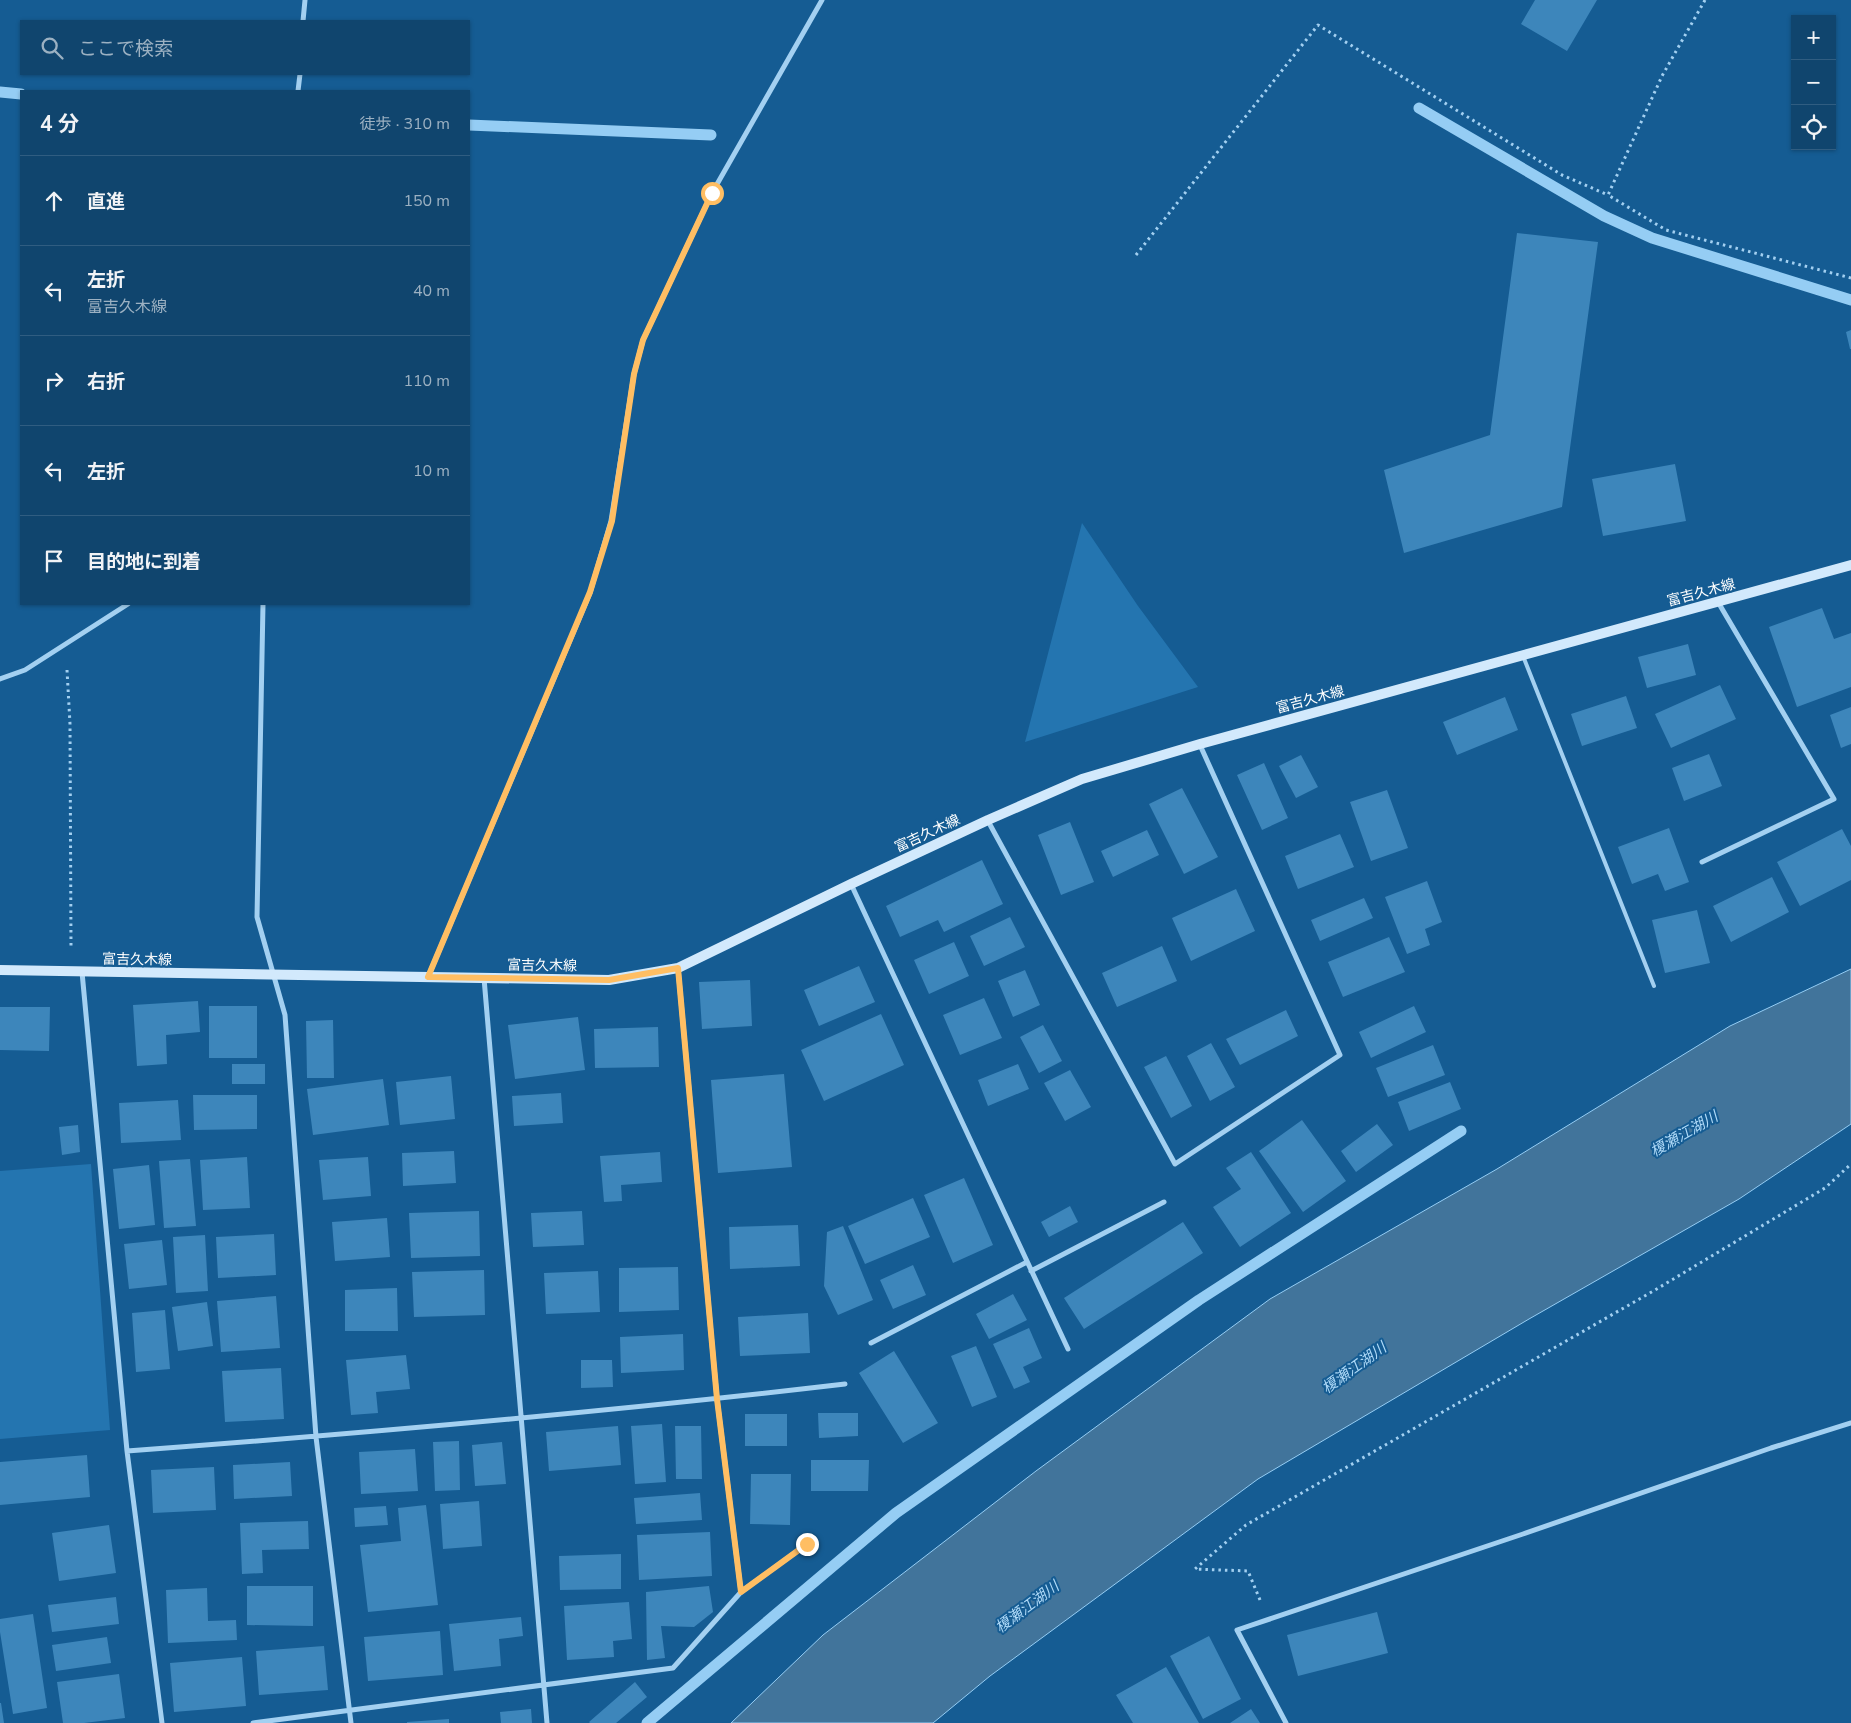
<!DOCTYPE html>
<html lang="ja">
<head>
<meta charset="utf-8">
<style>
  :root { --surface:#10456e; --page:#194c73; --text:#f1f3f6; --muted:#9cb1c2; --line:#305d81 }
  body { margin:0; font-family:"Nunito Sans","Noto Sans JP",sans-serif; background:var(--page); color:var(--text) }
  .controls { position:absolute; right:15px; top:15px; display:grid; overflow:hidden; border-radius:0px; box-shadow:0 1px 4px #0004 }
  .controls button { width:45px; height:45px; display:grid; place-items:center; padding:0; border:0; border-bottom:1px solid var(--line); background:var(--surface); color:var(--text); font:25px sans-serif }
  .stop { position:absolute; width:15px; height:15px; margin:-11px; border:4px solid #ffbe63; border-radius:50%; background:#fff }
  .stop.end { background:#ffbe63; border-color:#fff; box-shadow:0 1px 5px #0008 }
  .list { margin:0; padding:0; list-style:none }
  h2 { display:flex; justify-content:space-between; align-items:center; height:65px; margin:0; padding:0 20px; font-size:21px }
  h2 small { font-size:16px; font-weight:400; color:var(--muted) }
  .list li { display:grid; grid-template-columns:32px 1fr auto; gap:15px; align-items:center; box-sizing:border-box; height:90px; padding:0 20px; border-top:1px solid var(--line) }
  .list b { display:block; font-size:19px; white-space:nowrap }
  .list p { margin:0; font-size:16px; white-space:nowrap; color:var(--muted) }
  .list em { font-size:16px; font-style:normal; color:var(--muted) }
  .icon { flex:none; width:28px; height:28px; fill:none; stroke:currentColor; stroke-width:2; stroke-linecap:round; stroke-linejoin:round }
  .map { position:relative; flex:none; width:1851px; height:1723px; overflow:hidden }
  .search { position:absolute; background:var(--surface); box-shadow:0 1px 4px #0004; left:20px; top:20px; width:450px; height:55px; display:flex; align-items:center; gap:12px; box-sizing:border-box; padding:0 18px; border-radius:0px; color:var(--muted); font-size:19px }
  .panel { position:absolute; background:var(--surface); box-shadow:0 1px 4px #0004; left:20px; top:90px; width:450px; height:515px; border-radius:0px }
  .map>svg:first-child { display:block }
  .green { fill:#2475b0 }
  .water { fill:#41749b; stroke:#95cdf4 }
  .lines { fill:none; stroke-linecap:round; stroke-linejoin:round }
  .stream { stroke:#95cdf4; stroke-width:11 }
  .building { fill:#3d86bb }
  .path { stroke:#a3d0f1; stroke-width:3; stroke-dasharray:2.5 4; stroke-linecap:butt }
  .service { stroke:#a3d0f1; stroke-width:4 }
  .minor { stroke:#a3d0f1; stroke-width:5 }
  .secondary { stroke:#d2e9fc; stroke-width:10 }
  .route { stroke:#ffbe63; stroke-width:6 }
  .labels { text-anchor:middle; stroke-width:4; stroke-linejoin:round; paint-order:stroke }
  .street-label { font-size:14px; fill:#fff; stroke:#155c93 }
  .water-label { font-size:15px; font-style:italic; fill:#afdaf8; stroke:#155c93 }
</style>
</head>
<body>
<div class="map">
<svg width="1851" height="1723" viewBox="0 0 1851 1723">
  <rect width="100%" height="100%" fill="#155c93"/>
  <path class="green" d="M1082 523 1138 606 1198 687 1025 742Z
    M91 1164 110 1430 0 1439V1171Z"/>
  <path class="water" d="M1851 969V1124L1739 1199 1529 1319 1258 1479 990 1676 933 1723H731L823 1635 1036 1471 1270 1299 1497 1169 1730 1026Z"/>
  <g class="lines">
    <path class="stream" d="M0 92 21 94
      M1419 108 1604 216 1652 238 1851 300
      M469 125 711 135
      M647 1723 896 1513 1199 1300 1461 1131"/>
  </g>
  <path class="building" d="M1535 0H1597L1567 51 1521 24Z
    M1517 233 1598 242 1562 507 1404 553 1384 470 1490 435Z
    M1851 330V349H1850L1846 332Z
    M1675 464 1686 521 1603 536 1592 479Z
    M1822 608 1834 639 1851 633V687L1797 707 1769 627Z
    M1688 644 1696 675 1647 688 1638 657Z
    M1720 685 1736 719 1671 748 1655 714Z
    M1626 696 1637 728 1582 746 1571 714Z
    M1505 697 1518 730 1457 755 1443 722Z
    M1851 707V744L1841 748 1830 715Z
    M1709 754 1722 786 1684 801 1672 768Z
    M1301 755 1318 787 1296 798 1279 766Z
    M1264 763 1288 818 1262 830 1237 775Z
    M1182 788 1218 857 1184 874 1149 804Z
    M1387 790 1408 848 1371 861 1350 802Z
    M1070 822 1094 882 1061 895 1038 835Z
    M1669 828 1689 882 1665 891 1658 874 1632 884 1618 847Z
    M1842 829 1851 846V880L1800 906 1777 862Z
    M1147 830 1159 855 1113 877 1101 851Z
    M1340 834 1354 867 1298 889 1285 856Z
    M982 860 1003 904 944 932 938 920 900 937 886 906Z
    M1772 877 1789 912 1731 942 1713 906Z
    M1427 881 1442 922 1425 929 1430 945 1407 954 1385 897Z
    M1236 889 1255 931 1191 961 1172 918Z
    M1364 898 1373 918 1320 941 1311 920Z
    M1697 910 1710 963 1665 973 1652 920Z
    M1010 917 1025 947 984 966 970 936Z
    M1389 937 1405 972 1343 997 1328 962Z
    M954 942 969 976 929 994 914 960Z
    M1162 946 1177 981 1117 1007 1102 973Z
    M859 966 875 1002 819 1026 804 990Z
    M1025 970 1040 1005 1013 1017 998 981Z
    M750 980 752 1026 702 1029 699 982Z
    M984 998 1002 1038 960 1055 943 1015Z
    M198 1001 200 1032 166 1035 167 1064 137 1066 133 1005Z
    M209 1006H257V1058H209Z
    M1414 1006 1426 1032 1371 1058 1359 1032Z
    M0 1007H50L49 1051 0 1050Z
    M1286 1010 1298 1036 1240 1065 1226 1039Z
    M881 1014 904 1065 824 1101 801 1050Z
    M578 1017 585 1070 515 1079 508 1025Z
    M333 1020 334 1078H307L306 1021Z
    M1043 1025 1062 1061 1039 1073 1020 1037Z
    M658 1027 659 1067 595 1068 594 1029Z
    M1211 1043 1235 1087 1210 1101 1187 1056Z
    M1433 1045 1445 1075 1388 1097 1376 1068Z
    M1166 1056 1192 1106 1171 1118 1144 1067Z
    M232 1064H265V1084H232Z
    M1018 1064 1029 1089 988 1106 978 1080Z
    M1070 1070 1091 1107 1065 1121 1044 1083Z
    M784 1074 792 1167 718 1173 711 1080Z
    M451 1076 455 1119 400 1125 396 1082Z
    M383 1079 389 1125 313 1135 307 1089Z
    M1450 1082 1461 1109 1409 1131 1398 1102Z
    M561 1093 563 1123 514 1126 512 1096Z
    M193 1095H257V1129L194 1130Z
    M178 1100 181 1140 121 1143 119 1103Z
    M1302 1120 1346 1181 1303 1212 1259 1151Z
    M1377 1124 1393 1145 1356 1172 1341 1151Z
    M78 1125 80 1152 62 1155 59 1127Z
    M454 1151 456 1183 403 1186 402 1153Z
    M660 1152 662 1182 621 1185 622 1201 604 1202 600 1156Z
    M1251 1152 1291 1213 1240 1247 1213 1207 1241 1189 1226 1168Z
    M247 1157 250 1208 203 1210 200 1160Z
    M368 1157 371 1196 323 1200 319 1160Z
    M190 1159 196 1226 164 1228 159 1161Z
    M149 1165 155 1225 119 1229 113 1169Z
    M964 1178 993 1245 953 1263 924 1195Z
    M913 1198 930 1237 865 1264 848 1226Z
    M1070 1206 1078 1222 1049 1237 1041 1222Z
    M479 1211 480 1256 411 1258 409 1213Z
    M582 1211 584 1245 533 1247 531 1213Z
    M387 1218 390 1257 335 1261 332 1222Z
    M1183 1222 1203 1253 1084 1329 1064 1298Z
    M798 1225 800 1266 730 1269 729 1227Z
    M843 1226 873 1300 838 1315 824 1286 827 1232Z
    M274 1234 276 1275 218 1278 216 1237Z
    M205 1235 208 1291 176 1293 173 1237Z
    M162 1240 167 1285 129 1289 124 1244Z
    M913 1265 926 1295 893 1309 880 1280Z
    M678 1267 679 1310 619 1312V1268Z
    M484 1270 485 1315 414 1317 412 1272Z
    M598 1271 600 1312 546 1314 544 1273Z
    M397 1288 398 1331H345V1290Z
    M1013 1294 1027 1320 989 1339 976 1314Z
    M276 1296 280 1348 221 1352 217 1301Z
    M207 1302 213 1346 178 1351 172 1307Z
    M165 1310 170 1369 136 1372 132 1313Z
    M808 1313 810 1353 740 1356 738 1317Z
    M1029 1328 1042 1358 1023 1367 1030 1382 1014 1389 993 1344Z
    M683 1334 684 1370 621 1373 620 1337Z
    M976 1346 997 1397 972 1407 951 1356Z
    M894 1351 938 1423 903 1443 859 1373Z
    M406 1355 410 1389 376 1392 378 1413 351 1415 346 1360Z
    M581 1360H612L613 1387 581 1388Z
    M281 1368 284 1419 225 1422 222 1371Z
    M818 1413H858V1436L819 1438Z
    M745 1414H787V1446H745Z
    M662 1424 666 1482 635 1484 631 1426Z
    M618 1426 621 1465 549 1471 546 1432Z
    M675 1426H701L702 1479H676Z
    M459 1441 460 1490 435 1491 433 1442Z
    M502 1442 506 1484 475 1486 472 1445Z
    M415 1449 418 1491 361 1494 359 1452Z
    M87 1455 90 1497 0 1505V1462Z
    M811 1460H869L868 1491H811Z
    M290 1462 292 1496 234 1499 233 1465Z
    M214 1467 216 1510 153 1513 151 1470Z
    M751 1474H791L790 1525 750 1524Z
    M700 1493 702 1520 636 1524 634 1498Z
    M479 1501 482 1546 443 1549 440 1504Z
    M426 1505 438 1605 368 1612 360 1545 401 1541 398 1508Z
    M386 1506 388 1525 355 1527 354 1508Z
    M308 1521 309 1549 262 1550 263 1573 242 1574 240 1523Z
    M109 1525 116 1573 59 1581 52 1533Z
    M710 1532 712 1576 639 1580 637 1535Z
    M621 1554V1589L560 1590 559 1556Z
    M247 1586H313V1626L247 1625Z
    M709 1586 713 1612 694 1627 661 1626 665 1658 647 1660 646 1592Z
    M207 1588 208 1621 236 1620 237 1640 168 1643 166 1590Z
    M116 1597 119 1624 52 1632 48 1605Z
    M629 1602 632 1639 613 1641 614 1657 567 1660 564 1606Z
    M1377 1612 1388 1653 1298 1676 1287 1635Z
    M33 1614 47 1708 13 1714 0 1632V1619Z
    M521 1617 523 1636 499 1639 501 1666 454 1671 449 1624Z
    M440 1631 443 1675 368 1681 364 1637Z
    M1209 1636 1241 1699 1203 1719 1170 1656Z
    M107 1637 111 1663 56 1671 52 1645Z
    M324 1646 328 1690 259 1695 256 1651Z
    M242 1657 246 1706 174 1712 170 1663Z
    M1166 1667 1199 1723H1133L1116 1695Z
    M119 1674 125 1718 84 1723H63L57 1682Z
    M635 1682 647 1697 616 1723H590L589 1722Z
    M0 1703H1L4 1723H0Z
    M531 1709 532 1723H501L500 1712Z
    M1251 1709 1260 1723H1230Z
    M449 1719V1723H407V1722Z"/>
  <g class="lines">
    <path class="path" d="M1705 0 1662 76 1608 195 1666 230 1851 278
      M1136 255 1318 25 1562 175 1608 195
      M67 670 70 724 71 946
      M1260 1600 1248 1571 1195 1569 1246 1525 1655 1290 1825 1188 1851 1164"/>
    <path class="service" d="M1523 656 1654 986"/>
    <path class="minor" d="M303 21 305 0
      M298 91 300 74
      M263 604 257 917 285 1015 316 1437 351 1723
      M0 679 25 670 128 604
      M988 821 1175 1164 1340 1055 1200 745
      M1702 862 1834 799 1718 602
      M851 884 1068 1349
      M82 972 127 1451 162 1723
      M428 977 590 593 611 521 634 374 643 340 712 193 822 0
      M484 978 547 1723
      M1031 1271 1164 1202
      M871 1343 1027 1262
      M127 1451C367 1433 606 1412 845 1384
      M741 1592 807 1544
      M253 1723 673 1668 741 1592 717 1399 678 968
      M1286 1723 1237 1630 1523 1534 1771 1448 1851 1423"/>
    <path class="secondary" d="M0 970 609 980 678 968 851 884 988 820 1082 779 1200 744 1851 565"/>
  </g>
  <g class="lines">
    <path class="route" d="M712 193 643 340 634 374 612 521 590 592 428 977 609 980 678 968 717 1399 741 1592 807 1544"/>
  </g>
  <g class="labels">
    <g class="street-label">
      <text transform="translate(1701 592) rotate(-15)" y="5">富吉久木線</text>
      <text transform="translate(1310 699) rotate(-15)" y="5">富吉久木線</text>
      <text transform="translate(927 833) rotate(-25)" y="5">富吉久木線</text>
      <text transform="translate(137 959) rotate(1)" y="5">富吉久木線</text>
      <text transform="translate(542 965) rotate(1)" y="5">富吉久木線</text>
    </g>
    <g class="water-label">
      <text transform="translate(1684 1134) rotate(-30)" y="5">榎瀬江湖川</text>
      <text transform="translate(1354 1368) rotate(-36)" y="5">榎瀬江湖川</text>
      <text transform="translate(1027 1607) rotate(-37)" y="5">榎瀬江湖川</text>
    </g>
  </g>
</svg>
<div class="controls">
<button>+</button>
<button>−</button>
<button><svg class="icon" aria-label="locate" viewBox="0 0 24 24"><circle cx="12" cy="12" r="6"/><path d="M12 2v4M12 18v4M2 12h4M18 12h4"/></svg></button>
</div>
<div class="stop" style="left:712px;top:193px"></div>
<div class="stop end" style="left:807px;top:1544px"></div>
<div class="search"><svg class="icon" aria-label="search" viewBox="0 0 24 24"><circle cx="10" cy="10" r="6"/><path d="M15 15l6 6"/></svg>ここで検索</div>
<section class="panel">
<h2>4 分<small>徒歩 · 310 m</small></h2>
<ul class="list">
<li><svg class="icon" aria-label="ahead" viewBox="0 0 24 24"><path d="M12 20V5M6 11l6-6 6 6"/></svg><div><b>直進</b></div><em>150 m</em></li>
<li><svg class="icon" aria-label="left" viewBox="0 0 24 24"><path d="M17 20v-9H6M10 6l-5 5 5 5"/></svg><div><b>左折</b><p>富吉久木線</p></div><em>40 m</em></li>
<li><svg class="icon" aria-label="right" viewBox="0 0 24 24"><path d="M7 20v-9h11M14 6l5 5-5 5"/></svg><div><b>右折</b></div><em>110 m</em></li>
<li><svg class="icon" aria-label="left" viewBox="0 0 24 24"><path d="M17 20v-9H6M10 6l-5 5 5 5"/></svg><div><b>左折</b></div><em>10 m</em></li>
<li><svg class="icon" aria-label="arrive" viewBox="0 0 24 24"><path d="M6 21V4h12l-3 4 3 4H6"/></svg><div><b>目的地に到着</b></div></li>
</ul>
</section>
</div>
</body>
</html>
